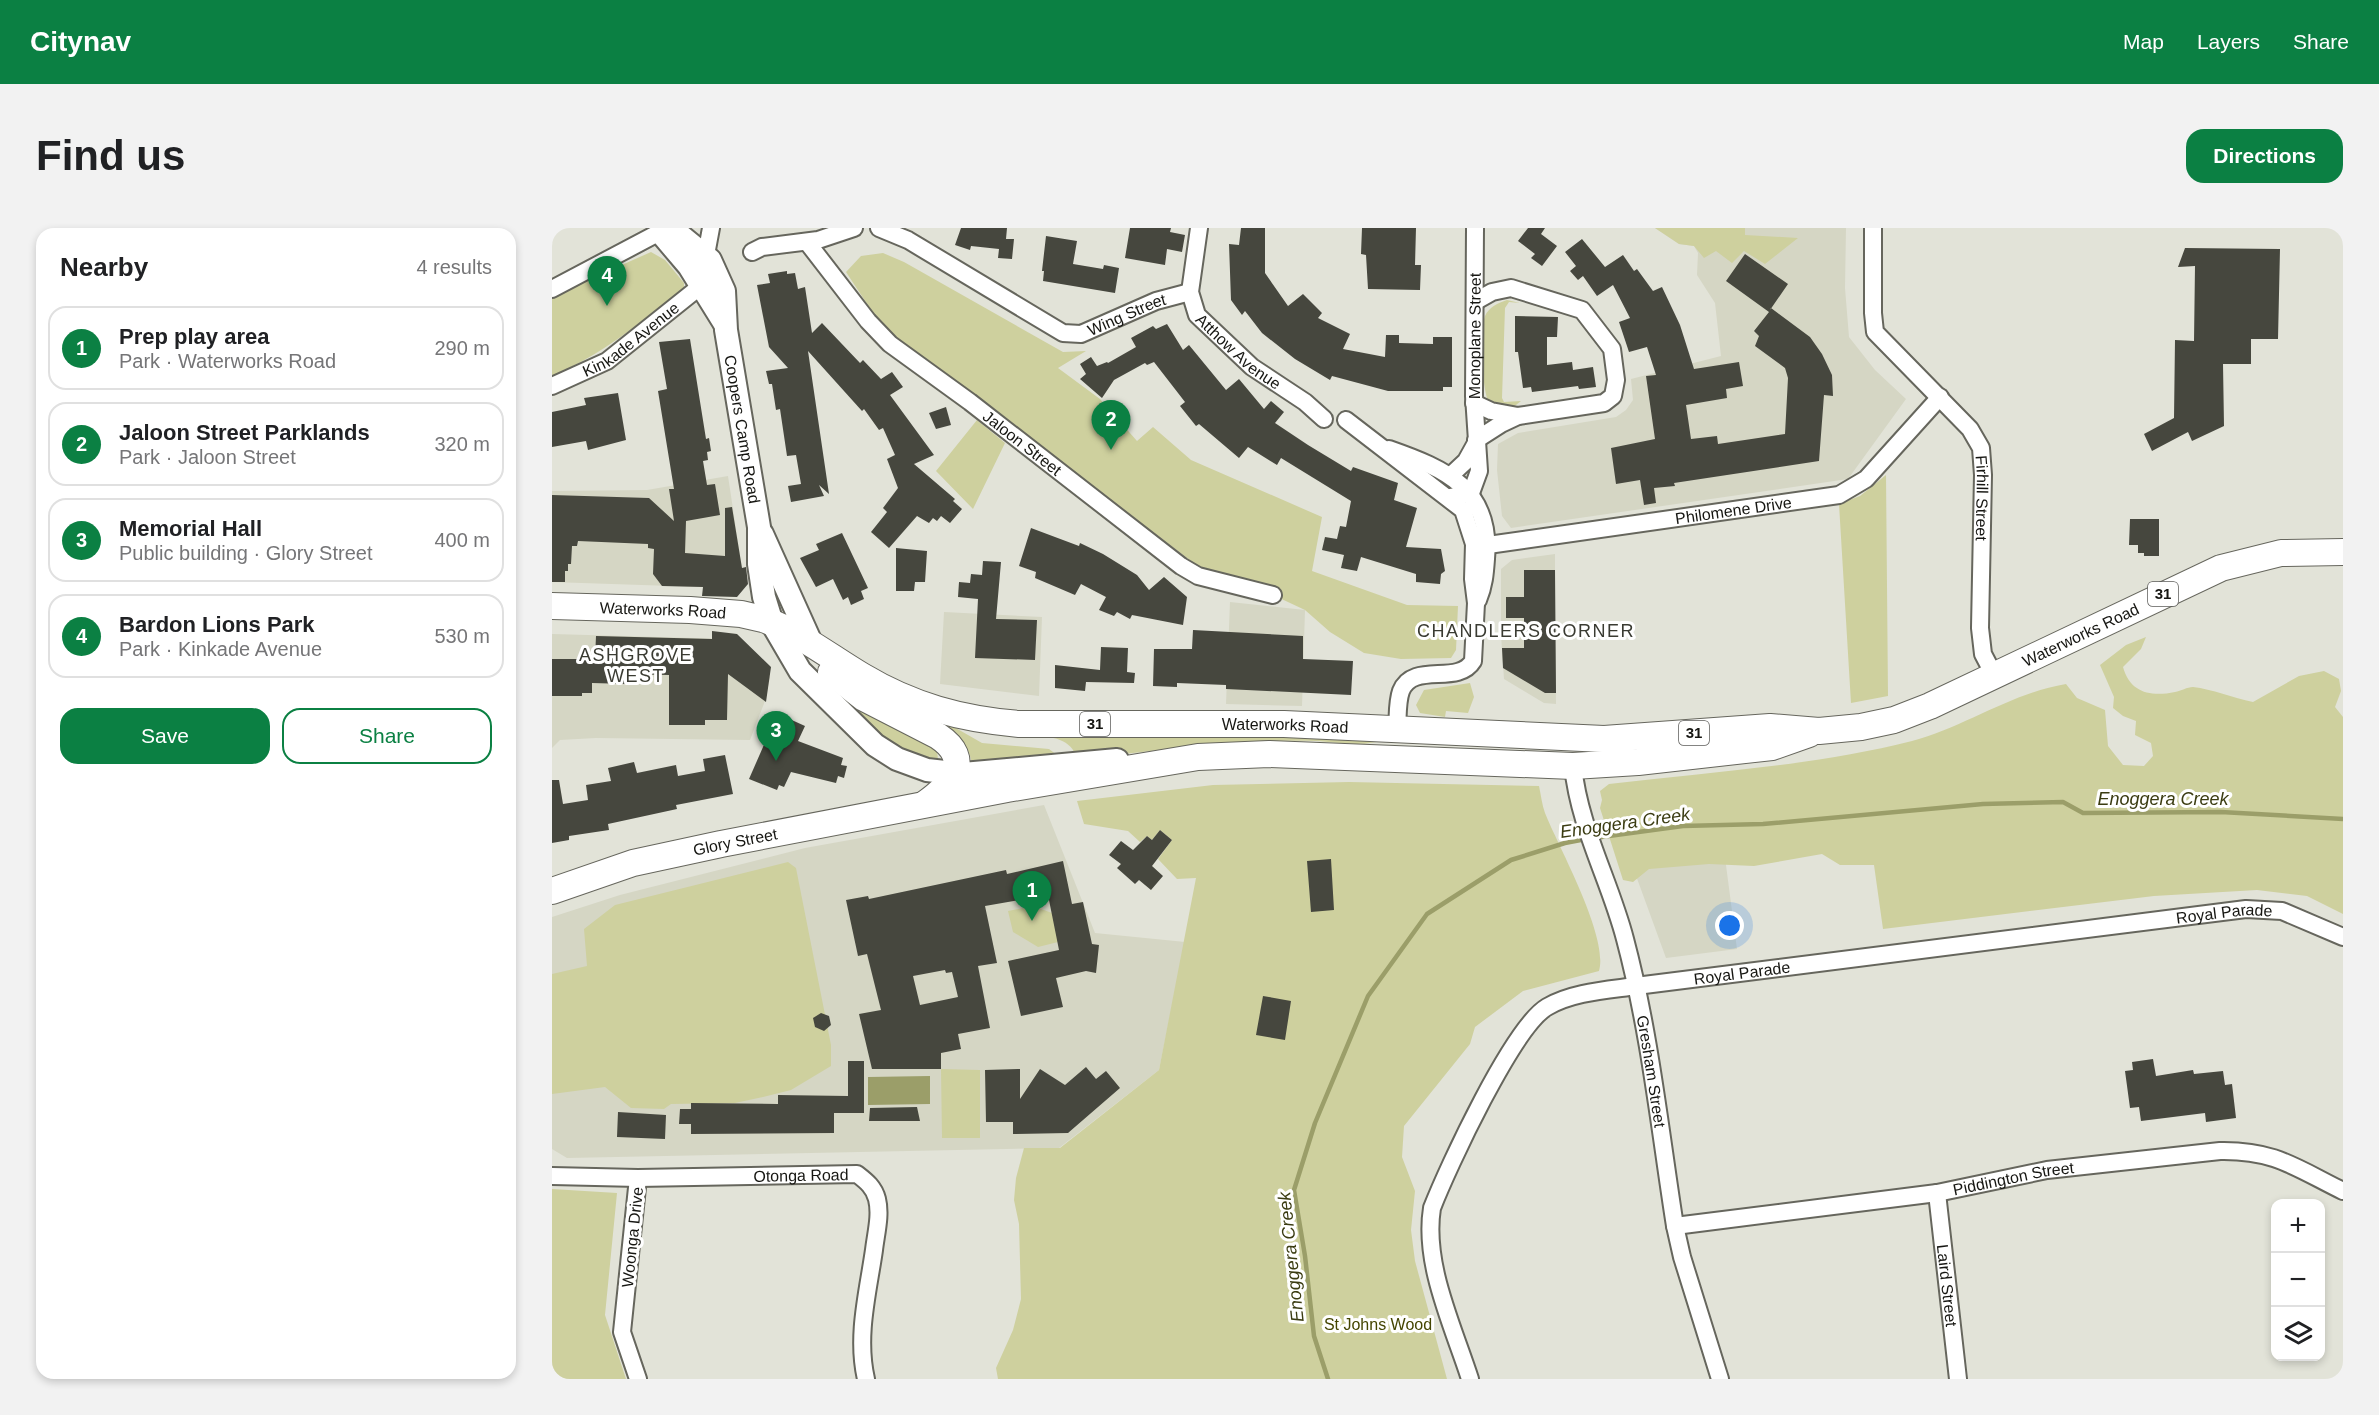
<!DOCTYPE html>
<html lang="en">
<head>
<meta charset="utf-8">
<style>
  :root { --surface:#fff; --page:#f2f2f2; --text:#202124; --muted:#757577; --line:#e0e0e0; --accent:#0b8043 }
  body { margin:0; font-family:Arial,sans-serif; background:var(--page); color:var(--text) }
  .controls { position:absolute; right:18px; bottom:18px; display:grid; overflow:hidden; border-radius:12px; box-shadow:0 3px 9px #0003 }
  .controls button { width:54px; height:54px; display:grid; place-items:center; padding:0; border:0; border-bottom:2px solid var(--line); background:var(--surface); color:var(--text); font:30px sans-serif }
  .you { position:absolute; left:1178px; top:698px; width:21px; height:21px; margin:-15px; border:4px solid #fff; border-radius:50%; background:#1a73e8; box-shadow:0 0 0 9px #1a73e833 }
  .badge { display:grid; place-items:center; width:39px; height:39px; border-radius:50%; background:var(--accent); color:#fff; font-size:20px; font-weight:700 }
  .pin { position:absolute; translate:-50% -50px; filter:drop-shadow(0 2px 3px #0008) }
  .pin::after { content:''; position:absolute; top:32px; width:21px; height:18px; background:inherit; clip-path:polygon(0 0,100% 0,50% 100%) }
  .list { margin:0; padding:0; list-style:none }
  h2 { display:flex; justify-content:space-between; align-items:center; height:78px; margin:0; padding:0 24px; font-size:26px }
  h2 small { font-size:20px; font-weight:400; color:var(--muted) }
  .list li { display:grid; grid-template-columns:39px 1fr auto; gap:18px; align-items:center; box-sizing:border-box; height:84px; margin:0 12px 12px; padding:0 12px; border:2px solid var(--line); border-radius:18px }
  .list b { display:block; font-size:22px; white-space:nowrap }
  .list p { margin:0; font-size:20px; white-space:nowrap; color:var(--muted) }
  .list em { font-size:20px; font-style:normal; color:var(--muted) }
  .actions { display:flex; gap:12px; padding:18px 24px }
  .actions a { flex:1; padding:14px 0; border:2px solid var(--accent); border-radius:18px; text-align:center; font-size:21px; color:var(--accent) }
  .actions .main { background:var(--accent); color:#fff }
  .icon { flex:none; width:33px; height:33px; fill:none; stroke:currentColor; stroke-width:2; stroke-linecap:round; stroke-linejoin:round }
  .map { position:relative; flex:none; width:1791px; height:1151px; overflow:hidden; border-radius:18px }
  header { display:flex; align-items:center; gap:36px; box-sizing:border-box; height:84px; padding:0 30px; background:var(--accent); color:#fff }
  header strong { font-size:28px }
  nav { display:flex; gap:33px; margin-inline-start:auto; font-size:21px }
  .intro { display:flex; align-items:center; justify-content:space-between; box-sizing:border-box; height:144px; padding:0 36px }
  h1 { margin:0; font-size:42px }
  .button { padding:15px 27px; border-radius:18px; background:var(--accent); color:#fff; font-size:21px; font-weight:700 }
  main { display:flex; gap:36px; padding:0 36px }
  aside { flex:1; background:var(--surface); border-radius:18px; box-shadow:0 3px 9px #0003 }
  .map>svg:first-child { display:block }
  .built { fill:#d5d6c4 }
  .green { fill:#ced09e }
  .water { fill:#9b9e69 }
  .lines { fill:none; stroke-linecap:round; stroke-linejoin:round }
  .stream { stroke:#9b9e69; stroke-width:4.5 }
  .building { fill:#46473e; fill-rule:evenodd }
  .street-casing { stroke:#66665d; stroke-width:20 }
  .secondary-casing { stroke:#66665d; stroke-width:26 }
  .primary-casing { stroke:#66665d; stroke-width:28 }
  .street { stroke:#fff; stroke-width:16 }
  .secondary { stroke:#fff; stroke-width:22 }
  .primary { stroke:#fff; stroke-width:26 }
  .labels { text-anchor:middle; stroke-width:6; stroke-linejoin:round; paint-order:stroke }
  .shield { fill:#fff; stroke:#5c5c59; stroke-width:1.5 }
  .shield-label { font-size:15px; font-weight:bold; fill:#161612 }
  .street-label { font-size:16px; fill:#161612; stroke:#fff }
  .park-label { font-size:16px; fill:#444502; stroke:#fff }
  .neighbourhood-label { font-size:18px; letter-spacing:1.5px; fill:#3a3b32; stroke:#fff }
  .water-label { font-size:18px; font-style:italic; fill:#3b3c12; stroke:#fff }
</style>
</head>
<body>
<header>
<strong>Citynav</strong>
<nav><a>Map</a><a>Layers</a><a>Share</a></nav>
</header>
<div class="intro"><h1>Find us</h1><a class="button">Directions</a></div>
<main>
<aside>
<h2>Nearby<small>4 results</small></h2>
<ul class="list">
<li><span class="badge">1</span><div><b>Prep play area</b><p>Park · Waterworks Road</p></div><em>290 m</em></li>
<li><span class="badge">2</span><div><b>Jaloon Street Parklands</b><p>Park · Jaloon Street</p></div><em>320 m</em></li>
<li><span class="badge">3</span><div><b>Memorial Hall</b><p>Public building · Glory Street</p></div><em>400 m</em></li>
<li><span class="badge">4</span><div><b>Bardon Lions Park</b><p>Park · Kinkade Avenue</p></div><em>530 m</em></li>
</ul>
<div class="actions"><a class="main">Save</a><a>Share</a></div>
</aside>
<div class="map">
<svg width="1791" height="1151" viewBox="0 0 1791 1151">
  <rect width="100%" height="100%" fill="#e2e3d8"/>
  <path class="built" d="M1103 0H1294L1293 60 1297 109 1323 142 1354 171 1296 251 959 300 950 288 945 242 946 216 966 205 1064 189 1074 182 1081 172 1079 151 1169 128 1163 75 1145 47 1146 25 1142 18 1127 16Z
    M176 248 191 347 180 360 0 354V263L95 262Z
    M1003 326V400L1004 476 992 475 952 451 949 407V341L960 332Z
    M678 374 753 382 750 478 674 476Z
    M392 384 490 389 487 468 388 456Z
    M0 406 178 411 218 449 213 473 198 512 44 510 8 512 0 520Z
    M492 577 543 705 633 714 607 842 507 920 15 930 0 921V689L68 667 253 620Z
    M1172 622 1185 721 1114 730 1079 634Z"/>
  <path class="green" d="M1103 0H1193V7L1246 10 1213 36 1192 23 1180 35 1164 23 1152 30 1142 18 1127 16Z
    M99 24 113 32 132 55V61C90 94 49 127 0 148V68Z
    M331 25 352 34 511 124 534 123 506 140 548 171 585 213 601 199 639 232 770 289 760 343 855 377 906 378 904 422 899 430 849 431 812 425 778 404 753 382 721 367 651 342 349 115 325 91 294 44 309 28Z
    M955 72 968 75 957 74 953 80 950 170 952 174 969 173 959 181 947 179 936 173C930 157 927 105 933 88 937 79 946 75 955 72Z
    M425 192 453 215 421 281 384 243Z
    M1334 247 1336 468 1299 475 1287 276 1308 268Z
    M1594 409 1589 421 1571 439C1578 465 1599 469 1623 464 1629 463 1635 459 1641 459 1660 461 1681 470 1701 474L1747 448 1772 443 1787 451 1789 463 1783 479 1791 489V686L1755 668 1705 662 1602 668 1331 701 1322 637H1288L1270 626 1202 638 1157 636 1097 641 1081 654 1071 652 1048 580 1050 572 1048 563 1057 556C1159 544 1261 538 1360 513 1413 499 1459 465 1514 456L1525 470 1553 482 1556 518 1571 537 1592 538 1601 528 1599 515 1583 507 1584 493 1571 488 1561 480 1562 469 1548 437 1574 417Z
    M245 423 278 456 380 518 385 524 387 537 338 517 275 459Z
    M918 455 922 469 916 485 894 483 893 489 868 485 864 477 872 462Z
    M369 488 402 499 430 515 497 521 505 527 420 539C419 510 392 499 369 488Z
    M652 505 833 511C813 520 785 514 764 513 681 511 606 523 525 531 517 500 475 510 449 508Z
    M797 554 987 558C989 567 990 577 993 585 1007 620 1057 709 1047 743L971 763 923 799 918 816 852 898 850 929 863 963 859 1002 863 1033 895 1151H446L444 1140 461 1102 469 1071 467 996 462 972 464 950 472 920H508L607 842 644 650 625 651 606 631 620 612 608 602 600 612 595 608 588 614 576 603 532 596 525 573 661 557Z
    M236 634 244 640 279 817V838L239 862 211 869 183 875 119 876 112 881 79 880 53 859 0 866V746L35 738 32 701 63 677Z
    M481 678 500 685 506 714 486 719 461 704 456 683Z
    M389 841 428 842V910H390Z
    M0 961 65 965 53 1087 74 1151H0Z"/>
  <path class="water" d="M378 848V876L316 877V849Z"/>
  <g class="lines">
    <path class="stream" d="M1042 610 1131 598 1211 596 1431 576 1511 574 1531 585 1669 584 1791 591
      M776 1151 762 1108 753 1028 742 962 763 895 816 768 875 686 959 632 1013 615 1034 611"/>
  </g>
  <path class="building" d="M409 0H455L454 11H462L460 31 446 30 447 21 419 18 418 22 403 17Z
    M578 0H619L618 4 633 7 630 24 615 21 613 37 573 30Z
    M689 0H713V45L736 78 751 66 770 85 766 90 798 106 791 121 833 129 834 107H847V115L881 116V109H900V159H891V163H836L780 148 778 152 743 131 710 105 693 83 690 87 679 72 677 16 687 17Z
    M810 0H864L863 37H869L868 62 816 61 814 27 809 26Z
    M976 0H993L989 6 1005 18 990 38 979 30 983 26 966 13Z
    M494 8 525 13 521 36 551 41 552 37 567 40 563 65 491 53 492 43H490Z
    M1030 11 1053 39 1071 27 1082 43 1085 41 1101 63 1110 59 1128 97 1142 141 1187 134 1191 158 1174 161 1175 170 1134 177 1139 211 1165 208 1166 216 1233 206 1236 150 1233 140 1203 118 1207 108 1202 103 1217 84 1174 53 1193 26 1236 56 1218 82 1219 80 1258 109 1270 126 1280 147 1281 168 1272 167 1267 233 1122 255 1123 258 1102 260 1104 275 1092 277 1088 252 1064 256 1059 220 1103 211 1094 148 1104 147 1095 119 1077 124 1067 94 1078 90 1061 57 1045 68 1031 48 1026 52 1018 43 1024 38 1013 24Z
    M1633 20 1728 21 1726 111H1699V136H1671L1672 198 1640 213 1636 204 1600 223 1592 206 1622 190 1623 112 1642 113 1643 38 1626 39Z
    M235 43V46L243 45 246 61 253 59 260 105 270 95 308 135 311 132 329 151 340 144 351 159 338 167 382 227 362 236 403 271 401 273 410 281 398 295 389 288 385 293 381 290 377 295 365 288 337 320 319 304 335 284 331 280 346 260 335 231 343 227 331 200 327 202 312 181 310 183 256 123 277 266 267 257 272 268 239 274 236 258 249 256 244 227 235 228 228 181 224 182 220 156H217L214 143 236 140 217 119 205 57 218 55 216 46Z
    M963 88 1006 89 1005 109H995V137L1020 134 1021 142 1041 139 1044 159 1027 161 1026 158 980 164 979 159 971 160 966 124H963Z
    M615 96 631 122 637 117 674 162 687 151 712 181 719 173 732 184 723 195 756 217 799 243 801 239 846 255 842 272 865 280 854 319 889 321 893 343 889 346 888 356 864 354V346L809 329 805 343 789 340 792 327 770 322 773 309 785 311 788 298 794 299 799 273 729 230 725 237 696 219 687 230 647 196 644 198 628 178 633 174 602 134 595 137 593 135 562 152 550 170 528 151 534 146 528 136 539 129 545 138 555 134 556 135 584 119 579 110 601 98 604 101Z
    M138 111 154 211 157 210 159 223 155 224 156 232 151 233 155 257 163 256 168 287 134 293 133 325 173 328V280L180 279 190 340 194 339 196 356 185 369 150 368 151 359 110 358 101 346 102 321 96 320V316L26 313 25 318H20L19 336H16V343H13V354H0V267L97 270 122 293 117 261H122L106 163 115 161 107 114Z
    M66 165 74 212 36 222 34 213 0 219V184L34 177 32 170Z
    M394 179 399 197 384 201 377 185Z
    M1578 291H1607V328H1592V325H1586V317H1577Z
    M479 300 527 318 528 315 551 326 585 347 597 362 612 349 635 369 631 397 580 387 578 391 565 384 562 388 547 382 554 369 529 356 523 367 483 350 484 344 467 338Z
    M290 305 316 360 309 363 312 371 299 377 296 369 291 372 281 351 264 359 248 330 267 322 264 316Z
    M344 320 375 323 373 354H363L362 363H344Z
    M431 333 449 334 444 391 485 392 483 432 423 430 426 371 406 369 407 354 418 355 419 346 430 347Z
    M972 342H1003L1004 465H993L951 440 950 420H972V390H954V369H972Z
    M641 402 751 408V431L801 433 799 467 674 461V457L625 455V459L601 458 602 421H640Z
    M160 403 185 406 219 439 214 474 176 446 175 492H153V497H117V447L76 446V456L40 455V465H30V468H0V431H43L44 408 160 411Z
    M549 419 576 420 575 444 583 445 582 455 534 454 533 463 503 460V437L548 442Z
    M222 484 253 498 246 513 291 530 289 537 295 538 292 550 286 548 284 555 239 544 232 559 227 557 225 562 197 551 218 503 214 502Z
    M173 527 181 566 124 577 125 581 56 596 57 602 17 608V612L0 615V552H7L11 576 36 572 34 557 59 553 56 540 82 534 85 545 124 537 126 548 153 543 151 531Z
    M608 602 620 612 600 638 611 648 599 662 587 652 583 656 565 640 569 636 557 627 569 613 581 622 595 608 600 612Z
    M779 631 782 682 759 684 755 633Z
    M511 633 520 676 531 674 540 716 547 717 544 745 534 743 504 750 511 779 469 788 456 733 507 722 496 667 433 678 445 735 426 738 438 800 406 806 409 821 389 825V841H320L307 786 329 782 315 726 306 728 294 672 316 668 317 671 454 642 455 646ZM393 742 394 745 400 744 406 769 368 777 361 748Z
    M711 768 739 773 733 812 704 807Z
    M269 785 277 788 279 797 272 803 263 799 261 790Z
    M1601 831 1604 848 1641 842 1642 846 1671 843 1673 857 1680 856 1684 890 1654 894 1653 885 1589 893 1587 879 1578 880 1573 843 1581 842 1580 834Z
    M296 833H312V885H282V905L139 906V896H127L128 881H139V875L226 876V867L296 868Z
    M534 839 544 851 554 843 568 860 516 905 461 906V894H434L433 842 468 841V871L488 841 513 857Z
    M365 879 368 893H317L318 880Z
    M66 884 114 887 113 911 65 909Z"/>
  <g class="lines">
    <defs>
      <g id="street">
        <path id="s1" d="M327 0 356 12 511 105 529 106 604 73 638 64"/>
        <path id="s2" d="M647 0 638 64 645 87 700 139 753 174 772 191"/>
        <path id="s3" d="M1321 0V85L1323 104 1418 201 1429 220 1431 247 1428 400 1431 426 1442 447"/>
        <path id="s4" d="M255 14 316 93 338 116 418 174 629 338 646 348 721 367"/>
        <path d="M200 24 210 19 266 12 302 0"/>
        <path d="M154 27 159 0"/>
        <path d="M0 61 108 4"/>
        <path d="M924 73 940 64 959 60 1030 82 1060 121 1064 152 1061 168 1052 175 966 188 949 196 924 212"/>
        <path id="s5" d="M0 158 55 133 150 57"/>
        <path d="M922 175 939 183 966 188"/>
        <path d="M794 192 911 282 922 316 921 351 924 375 921 433C906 458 861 433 849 463 845 474 846 489 845 501"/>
        <path d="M837 221C894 241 940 261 934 331 933 345 932 358 926 372"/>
        <path d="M898 248 914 233 924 215"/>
        <path id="s6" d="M898 269 919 265 927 243 922 168 923 0"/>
        <path id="s7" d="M922 319 1287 267 1314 251 1388 169"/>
        <path id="s8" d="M1021 538C1027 599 1058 653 1073 711 1098 805 1108 903 1123 998L1130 1029 1168 1151"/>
        <path id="s9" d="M0 948 86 950 305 946C314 953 322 959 325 971 329 987 324 1005 322 1022 316 1064 304 1108 314 1151"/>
        <path d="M86 950 70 1104 86 1151"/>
        <path id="s10" d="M1385 965 1406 1151"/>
        <path id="s11" d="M1123 998 1385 965 1495 942 1668 923C1723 922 1744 940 1791 963"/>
        <path id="s12" d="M918 1151C901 1098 871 1036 880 980 896 939 961 799 995 779 1020 764 1056 762 1084 758L1694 681 1730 683 1791 709"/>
      </g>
      <g id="secondary">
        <path id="s13" d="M119 0 158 32 172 63 174 102 207 299V336L212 369 220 395 248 443 323 517 345 531 375 542 411 546 565 532"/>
        <path d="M109 5 137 38 173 96"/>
        <path d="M210 306 260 417"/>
      </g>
      <g id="primary">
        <path id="s14" d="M0 378 138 382 189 386 211 391C246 404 278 429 310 448 360 478 409 491 467 496H732L1052 511 1218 499 1267 503 1309 499 1342 492 1378 478 1669 340 1729 325 1791 324"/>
        <path d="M279 444 312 470 386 508C422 532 399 557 374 575"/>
        <path id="s15" d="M0 663 81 635 169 616 455 561 646 529 717 526 1021 538 1086 534 1220 519 1257 506"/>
      </g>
    </defs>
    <use href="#street" class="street-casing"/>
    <use href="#secondary" class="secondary-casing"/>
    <use href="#primary" class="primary-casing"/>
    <use href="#street" class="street"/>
    <use href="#secondary" class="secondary"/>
    <use href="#primary" class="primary"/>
  </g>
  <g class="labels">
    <g class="shield">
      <rect x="1596" y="354" width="30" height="24" rx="4.5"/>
      <rect x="528" y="484" width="30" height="24" rx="4.5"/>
      <rect x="1127" y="493" width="30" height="24" rx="4.5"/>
    </g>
    <g class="shield-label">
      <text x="1611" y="371">31</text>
      <text x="543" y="501">31</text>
      <text x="1142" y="510">31</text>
    </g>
    <g class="street-label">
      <text dy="6" stroke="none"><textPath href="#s1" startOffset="280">Wing Street</textPath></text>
      <text dy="6" stroke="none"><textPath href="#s6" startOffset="180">Monoplane Street</textPath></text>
      <text dy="6" stroke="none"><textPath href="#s5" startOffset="92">Kinkade Avenue</textPath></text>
      <text dy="6" stroke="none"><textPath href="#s2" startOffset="144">Atthow Avenue</textPath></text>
      <text dy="6" stroke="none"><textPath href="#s13" startOffset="224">Coopers Camp Road</textPath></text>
      <text dy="6" stroke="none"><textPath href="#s4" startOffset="297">Jaloon Street</textPath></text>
      <text dy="6" stroke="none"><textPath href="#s3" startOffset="312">Firhill Street</textPath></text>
      <text dy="6" stroke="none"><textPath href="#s7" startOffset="262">Philomene Drive</textPath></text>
      <text dy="6" stroke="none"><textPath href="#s14" startOffset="111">Waterworks Road</textPath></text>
      <text dy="6" stroke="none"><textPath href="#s14" startOffset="1574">Waterworks Road</textPath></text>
      <text dy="6" stroke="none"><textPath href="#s14" startOffset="758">Waterworks Road</textPath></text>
      <text dy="6" stroke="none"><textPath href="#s15" startOffset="190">Glory Street</textPath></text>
      <text dy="6" stroke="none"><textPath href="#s12" startOffset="1095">Royal Parade</textPath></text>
      <text dy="6" stroke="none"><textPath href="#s12" startOffset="609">Royal Parade</textPath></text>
      <text dy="6" stroke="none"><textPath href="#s8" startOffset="316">Gresham Street</textPath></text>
      <text dy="6" stroke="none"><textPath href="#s9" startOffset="249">Otonga Road</textPath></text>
      <text dy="6" stroke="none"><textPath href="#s11" startOffset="342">Piddington Street</textPath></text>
      <text transform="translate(80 1009) rotate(-84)" y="6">Woonga Drive</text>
      <text dy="6" stroke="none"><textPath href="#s10" startOffset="93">Laird Street</textPath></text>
    </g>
    <g class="park-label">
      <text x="826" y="1102">St Johns Wood</text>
    </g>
    <g class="neighbourhood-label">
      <text x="974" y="409">CHANDLERS CORNER</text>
      <text x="84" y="433">ASHGROVE<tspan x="84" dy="21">WEST</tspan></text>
    </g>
    <g class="water-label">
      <text x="1611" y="577">Enoggera Creek</text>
      <text transform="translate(1073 595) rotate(-8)" y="6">Enoggera Creek</text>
      <text transform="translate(739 1029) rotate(-96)" y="6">Enoggera Creek</text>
    </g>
  </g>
</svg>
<div class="controls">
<button>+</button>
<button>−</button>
<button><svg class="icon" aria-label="layers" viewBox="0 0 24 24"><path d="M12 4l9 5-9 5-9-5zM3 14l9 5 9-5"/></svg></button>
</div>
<div class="you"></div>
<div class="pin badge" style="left:480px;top:693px">1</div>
<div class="pin badge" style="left:559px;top:222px">2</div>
<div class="pin badge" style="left:224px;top:533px">3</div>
<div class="pin badge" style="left:55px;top:78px">4</div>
</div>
</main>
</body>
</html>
